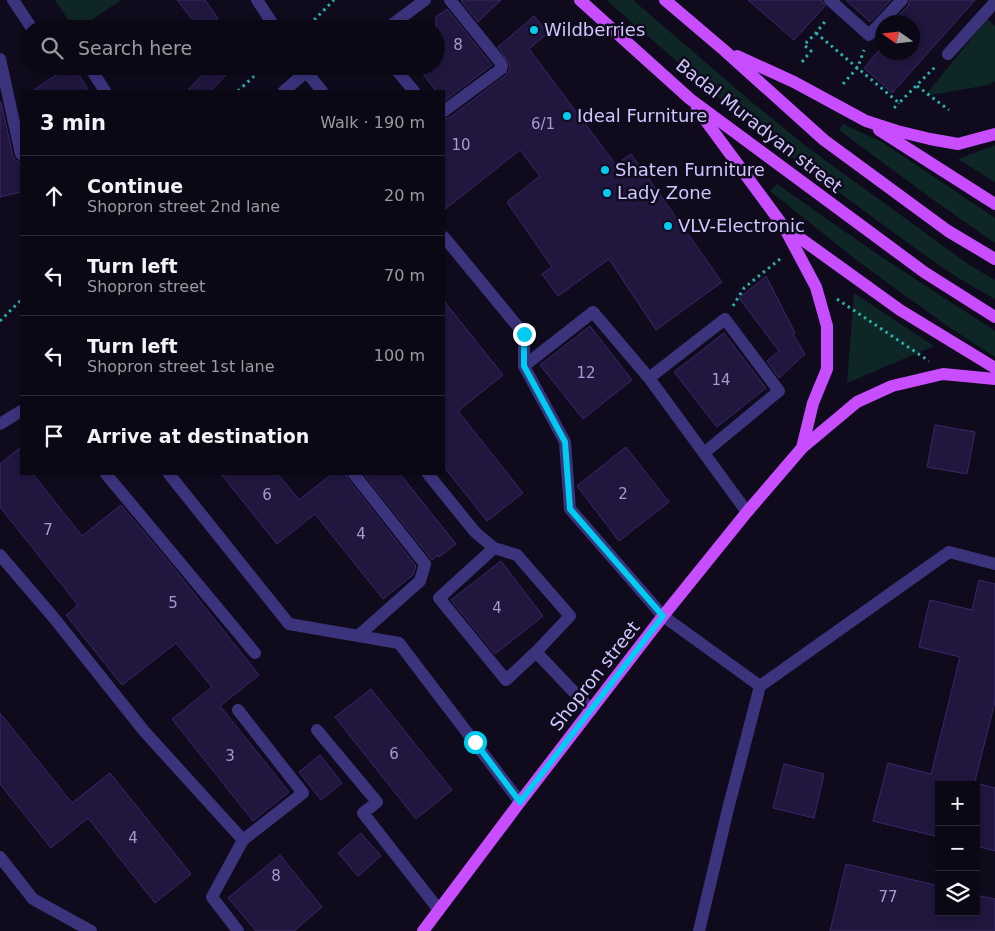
<!DOCTYPE html>
<html lang="en">
<head>
<meta charset="utf-8">
<style>
  :root { --surface:#0b0815; --page:#191622; --text:#f1f3f6; --muted:#9a9aa0; --line:#2b2934 }
  body { margin:0; font-family:"DejaVu Sans",sans-serif; background:var(--page); color:var(--text) }
  .controls { position:absolute; right:15px; bottom:15px; display:grid; overflow:hidden; border-radius:0px; box-shadow:0 2px 8px #0003 }
  .controls button { width:45px; height:45px; display:grid; place-items:center; padding:0; border:0; border-bottom:1px solid var(--line); background:var(--surface); color:var(--text); font:25px sans-serif }
  .compass { position:absolute; left:875px; top:15px; width:45px; height:45px; border-radius:50%; background:var(--surface); box-shadow:0 2px 8px #0003; rotate:284deg }
  .stop { position:absolute; width:15px; height:15px; margin:-11px; border:4px solid #00cbf1; border-radius:50%; background:#fff }
  .stop.end { background:#00cbf1; border-color:#fff; box-shadow:0 1px 5px #0008 }
  .list { margin:0; padding:0; list-style:none }
  h2 { display:flex; justify-content:space-between; align-items:center; height:65px; margin:0; padding:0 20px; font-size:21px }
  h2 small { font-size:16px; font-weight:400; color:var(--muted) }
  .list li { display:grid; grid-template-columns:32px 1fr auto; gap:15px; align-items:center; box-sizing:border-box; height:80px; padding:0 20px; border-top:1px solid var(--line) }
  .list b { display:block; font-size:19px; white-space:nowrap }
  .list p { margin:0; font-size:16px; white-space:nowrap; color:var(--muted) }
  .list em { font-size:16px; font-style:normal; color:var(--muted) }
  .icon { flex:none; width:28px; height:28px; fill:none; stroke:currentColor; stroke-width:2; stroke-linecap:round; stroke-linejoin:round }
  .map { position:relative; flex:none; width:995px; height:931px; overflow:hidden }
  .search { position:absolute; background:var(--surface); box-shadow:0 2px 8px #0003; left:20px; top:20px; width:425px; height:55px; display:flex; align-items:center; gap:12px; box-sizing:border-box; padding:0 18px; border-radius:28px; color:var(--muted); font-size:19px }
  .panel { position:absolute; background:var(--surface); box-shadow:0 2px 8px #0003; left:20px; top:90px; width:425px; height:385px; border-radius:0px }
  .map>svg:first-child { display:block }
  .green { fill:#0e2626 }
  .building { fill:#21163e; stroke:#39286a }
  .lines { fill:none; stroke-linecap:round; stroke-linejoin:round }
  .path { stroke:#29b0af; stroke-width:3; stroke-dasharray:2.5 4; stroke-linecap:butt }
  .minor { stroke:#3b347d; stroke-width:12 }
  .major { stroke:#c74dff; stroke-width:12 }
  .route { stroke:#00cbf1; stroke-width:6 }
  .poi-dot { fill:#00cbf1; stroke:#0f0b1c; stroke-width:2 }
  .labels { text-anchor:middle; stroke-width:5; stroke-linejoin:round; paint-order:stroke }
  .number-label { font-size:15px; fill:#a49acf }
  .poi-label { font-size:18px; fill:#d0c6ff; stroke:#0f0b1c; text-anchor:start }
  .street-label { font-size:18px; fill:#d0c6ff; stroke:#0f0b1c }
</style>
</head>
<body>
<div class="map">
<svg width="995" height="931" viewBox="0 0 995 931">
  <rect width="100%" height="100%" fill="#0f0b1c"/>
  <path class="green" d="M55 0H121L78 29H74Z
    M606 0H633L753 103 807 147 968 264 995 280V299L958 278 923 254 796 161 740 116Z
    M987 19 995 26V81L988 85 925 96Z
    M843 124 882 142 995 218V243L932 199 839 130Z
    M995 145V182L958 159Z
    M777 184 880 256 995 331V357L950 328 859 262 770 191Z
    M854 293 934 346 847 383Z"/>
  <path class="building" d="M177 0H205L218 18 205 29H200Z
    M463 0H501L478 22 461 1Z
    M748 0H822L825 6 794 40Z
    M846 0H891L870 22Z
    M910 0H975L892 93 864 68 882 47V52H912V22H892L908 6Z
    M447 9 492 65 444 101V91H436L417 66H436V17Z
    M534 16 548 33 529 49 616 165 631 154 722 282 656 330 609 259 558 296 542 274 552 267 507 202 540 176 520 150 444 210V119L449 118 506 75 510 69 509 63 498 47Z
    M70 66H73L89 91H32Z
    M211 66H234L211 91H187Z
    M0 102H1L13 156 15 160 20 162 21 165V192L0 197Z
    M766 276 795 333 793 334 805 354 779 378 767 361 779 351 739 298Z
    M444 301 503 375 458 411 523 493 487 521 444 467Z
    M590 326 632 380 583 419 540 365Z
    M724 333 766 388 717 427 674 372Z
    M935 425 975 432 967 474 927 467Z
    M21 447V474H33L82 536 121 505 169 562 259 675 220 706 289 792 253 821 172 719 212 687 176 643 122 685 66 615 78 605 0 507V464Z
    M626 447 669 502 619 541 577 486Z
    M221 474H278L299 500 332 474H346L348 479 416 566 413 575 383 599 315 514 277 544Z
    M364 474H400L456 544 439 557 438 555 432 560Z
    M501 561 543 616 495 654 451 600Z
    M979 580 995 584V702L974 785H939V837L873 821 888 763 931 774 960 657 919 647 930 600 972 610Z
    M371 689 452 790 416 819 335 717Z
    M0 713 72 803 110 773 191 874 155 903 88 818 51 848 0 784Z
    M320 755 342 783 321 800 299 772Z
    M784 764 824 774 814 818 773 808Z
    M976 783 995 788V851L976 846Z
    M361 833 381 856 358 876 338 853Z
    M280 855 322 907 294 931H256L228 898Z
    M846 864 939 886V912H976V895L995 899V931H830Z"/>
  <g class="lines">
    <path class="path" d="M305 29 334 0
      M816 33 899 103 937 65
      M802 62 811 51 804 45 816 33 827 19
      M843 84 858 67 864 50
      M917 86 949 110
      M238 91 265 66
      M894 108 899 103
      M837 299 929 361
      M733 306 744 288 780 259
      M0 321 21 300"/>
    <path class="minor" d="M13 0 31 27 34 29
      M257 0 276 29
      M830 0 869 35 902 0
      M386 29 425 0
      M948 54 995 2
      M0 59 21 154
      M89 66 105 91
      M302 66 322 91
      M393 66 414 91
      M284 91 306 72 318 66
      M444 111 501 69 502 66 500 62 450 0
      M444 237 524 334V366L565 442 570 509 663 616 760 686 728 809 699 931
      M524 366 593 312 649 378 747 512
      M649 378 725 319 779 391 704 453
      M0 424 21 411
      M106 474 255 653
      M169 474 289 624 399 643 520 802
      M354 474 425 564 420 581 358 636
      M428 474 475 532 494 548 517 555 570 616 536 652 591 710
      M494 548 439 598 506 680 536 652
      M0 555 54 618 144 731 243 840
      M760 686 949 552 995 564
      M317 730 377 802 363 813 439 910
      M0 857 33 899 91 931
      M238 931 212 897 243 840 303 793 238 710"/>
    <path class="major" d="M580 0 690 99 924 272 995 317
      M665 0 725 51 824 140 948 231 995 259
      M737 56 794 82 866 121 897 131 930 139 958 144 995 134
      M697 109 784 227 816 287 827 326V369L813 403 802 448
      M879 130 995 204
      M786 228 900 310 995 368
      M423 931 520 802 663 616 747 512 802 448 857 402 892 386 943 374 995 379"/>
  </g>
  <g class="lines">
    <path class="route" d="M475 742 520 802 663 616 570 509 565 442 524 366V334"/>
  </g>
  <g class="poi-dot">
    <circle cx="534" cy="30" r="5"/>
    <circle cx="567" cy="116" r="5"/>
    <circle cx="605" cy="170" r="5"/>
    <circle cx="607" cy="193" r="5"/>
    <circle cx="668" cy="226" r="5"/>
  </g>
  <g class="labels">
    <g class="number-label">
      <text x="458" y="50">8</text>
      <text x="543" y="129">6/1</text>
      <text x="461" y="150">10</text>
      <text x="586" y="378">12</text>
      <text x="721" y="385">14</text>
      <text x="623" y="499">2</text>
      <text x="267" y="500">6</text>
      <text x="48" y="535">7</text>
      <text x="361" y="539">4</text>
      <text x="173" y="608">5</text>
      <text x="497" y="613">4</text>
      <text x="394" y="759">6</text>
      <text x="230" y="761">3</text>
      <text x="133" y="843">4</text>
      <text x="276" y="881">8</text>
      <text x="888" y="902">77</text>
    </g>
    <g class="poi-label">
      <text x="544" y="36">Wildberries</text>
      <text x="577" y="122">Ideal Furniture</text>
      <text x="615" y="176">Shaten Furniture</text>
      <text x="617" y="199">Lady Zone</text>
      <text x="678" y="232">VLV-Electronic</text>
    </g>
    <g class="street-label">
      <text transform="translate(759 126) rotate(38)" y="6">Badal Muradyan street</text>
      <text transform="translate(595 676) rotate(-52)" y="6">Shopron street</text>
    </g>
  </g>
</svg>
<div class="controls">
<button>+</button>
<button>−</button>
<button><svg class="icon" aria-label="layers" viewBox="0 0 24 24"><path d="M12 4l9 5-9 5-9-5zM3 14l9 5 9-5"/></svg></button>
</div>
<svg class="compass" viewBox="-18 -18 36 36"><path d="M0-13l5 13h-10z" fill="#e53935"/><path d="M0 13l5-13h-10z" fill="#9a9aa0"/></svg>
<div class="stop" style="left:475px;top:742px"></div>
<div class="stop end" style="left:524px;top:334px"></div>
<div class="search"><svg class="icon" aria-label="search" viewBox="0 0 24 24"><circle cx="10" cy="10" r="6"/><path d="M15 15l6 6"/></svg>Search here</div>
<section class="panel">
<h2>3 min<small>Walk · 190 m</small></h2>
<ul class="list">
<li><svg class="icon" aria-label="ahead" viewBox="0 0 24 24"><path d="M12 20V5M6 11l6-6 6 6"/></svg><div><b>Continue</b><p>Shopron street 2nd lane</p></div><em>20 m</em></li>
<li><svg class="icon" aria-label="left" viewBox="0 0 24 24"><path d="M17 20v-9H6M10 6l-5 5 5 5"/></svg><div><b>Turn left</b><p>Shopron street</p></div><em>70 m</em></li>
<li><svg class="icon" aria-label="left" viewBox="0 0 24 24"><path d="M17 20v-9H6M10 6l-5 5 5 5"/></svg><div><b>Turn left</b><p>Shopron street 1st lane</p></div><em>100 m</em></li>
<li><svg class="icon" aria-label="arrive" viewBox="0 0 24 24"><path d="M6 21V4h12l-3 4 3 4H6"/></svg><div><b>Arrive at destination</b></div></li>
</ul>
</section>
</div>
</body>
</html>
